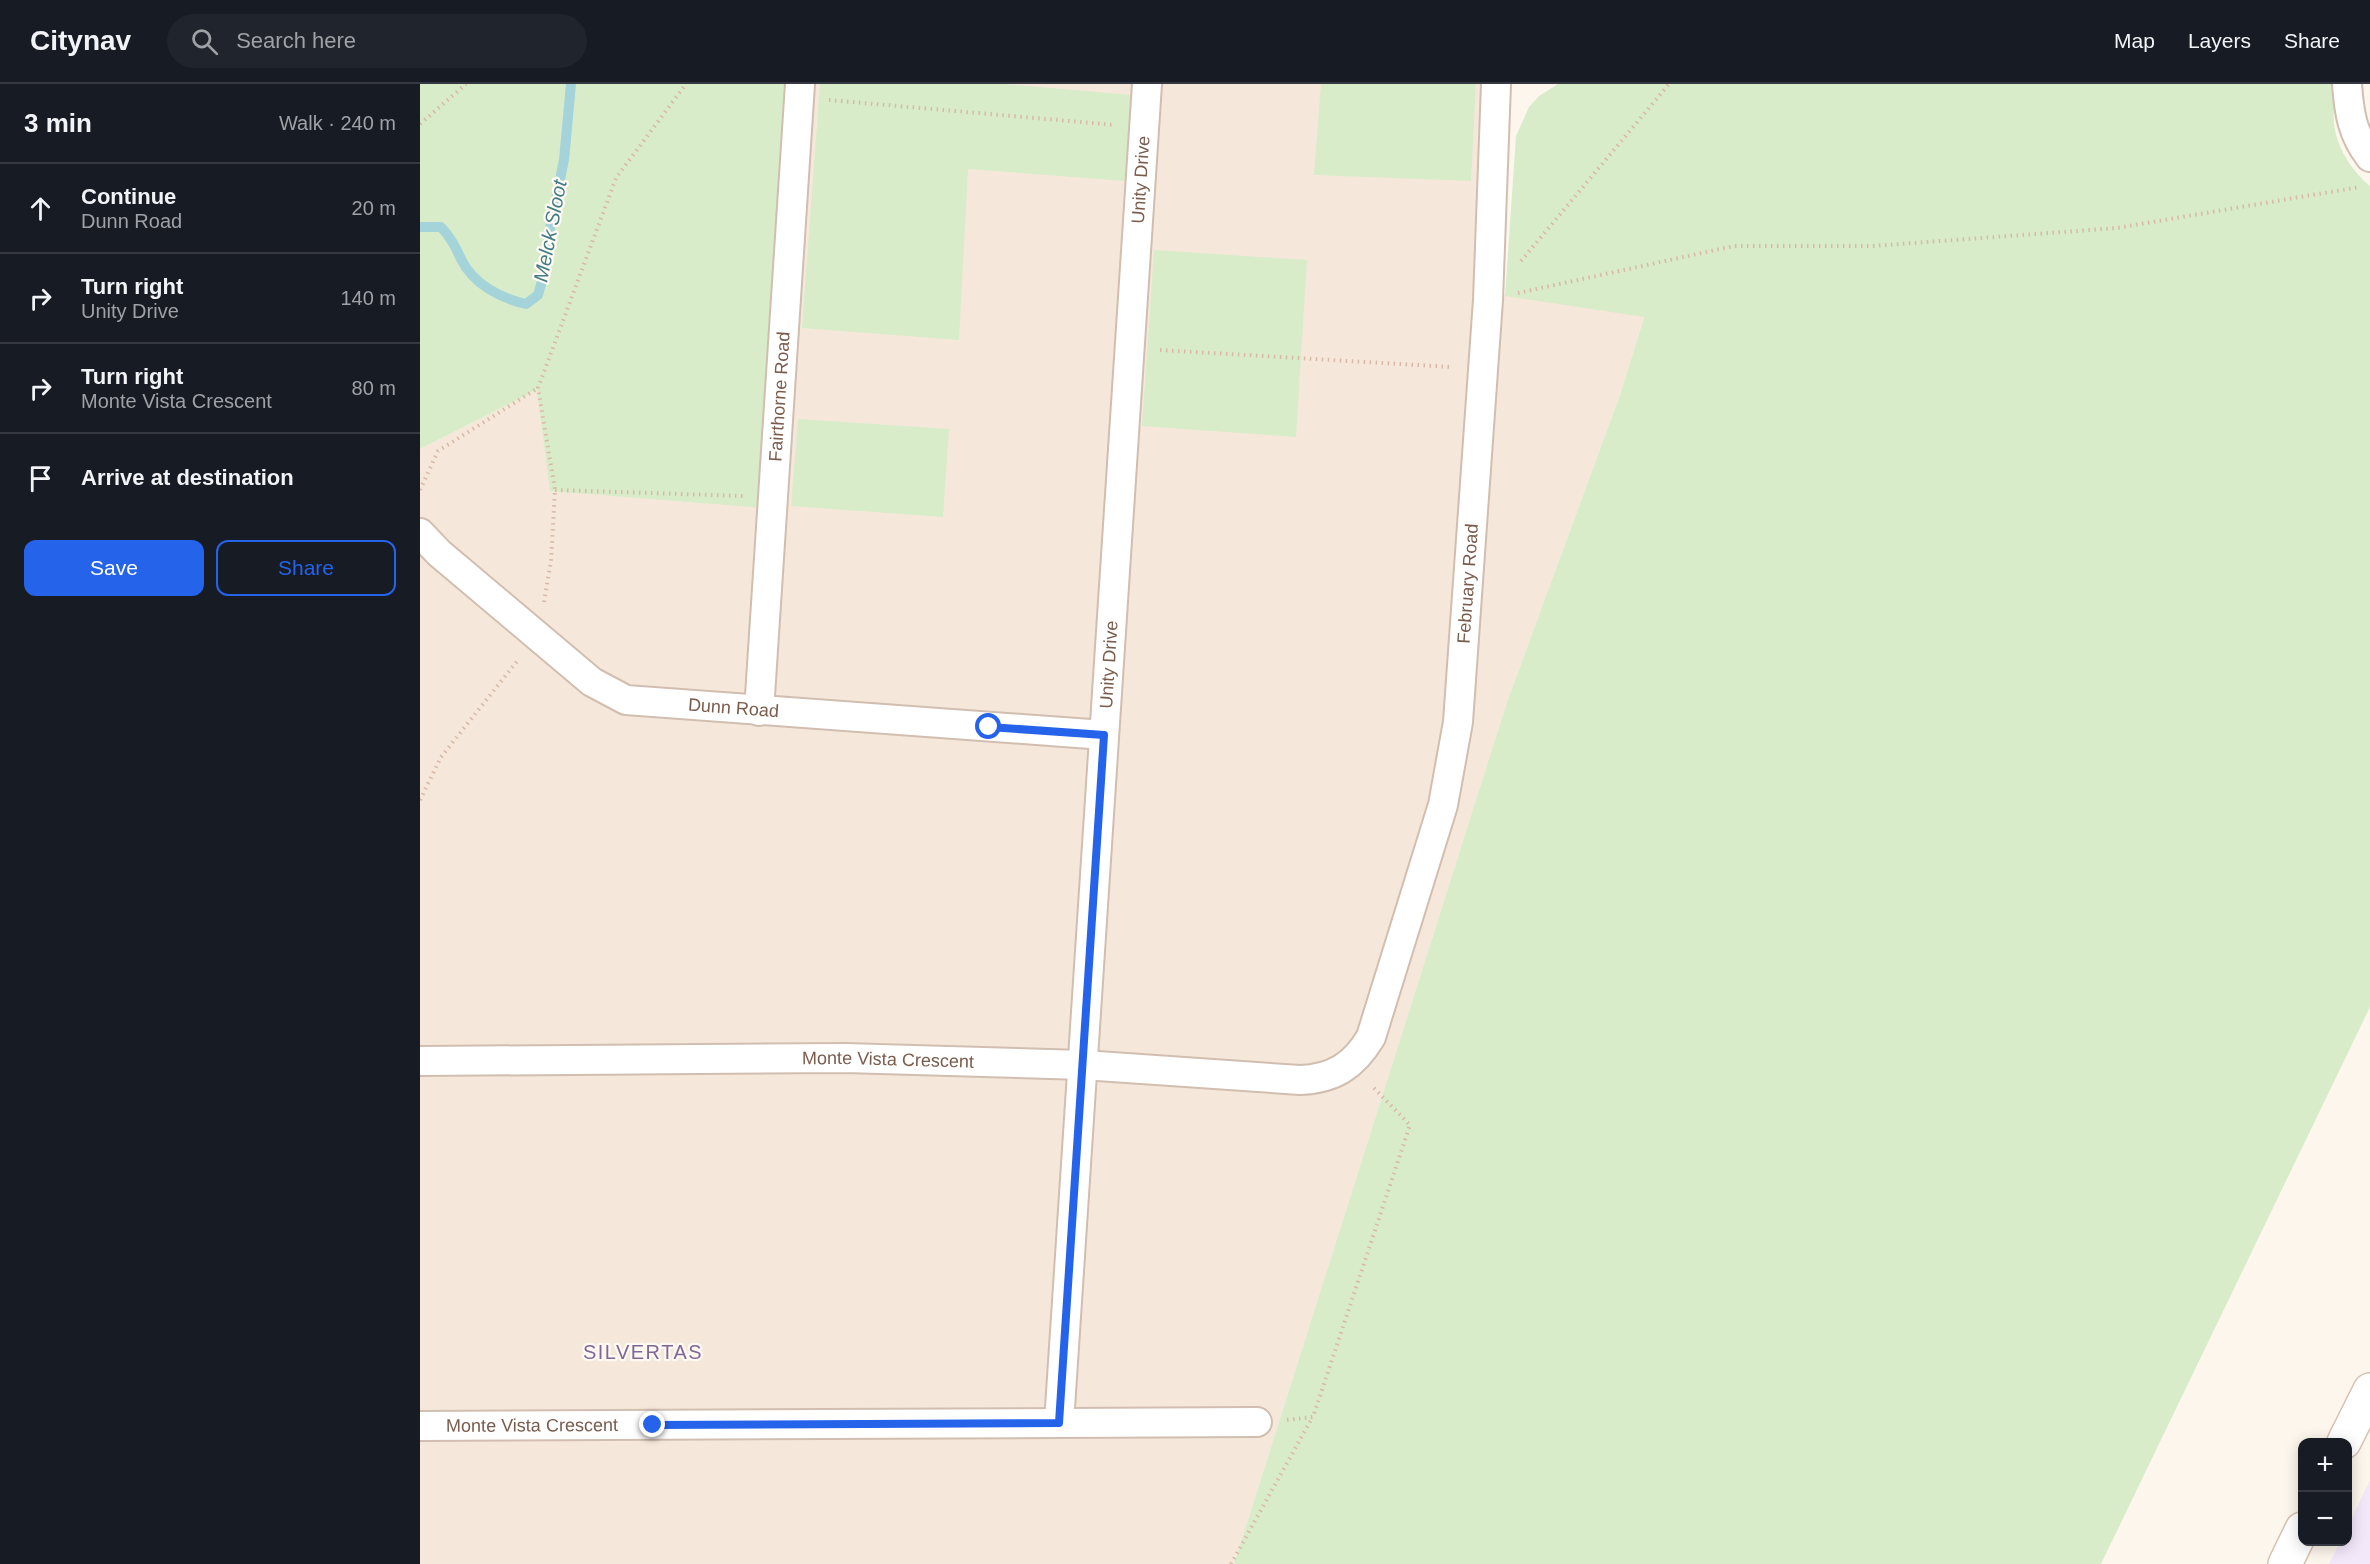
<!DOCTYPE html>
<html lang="en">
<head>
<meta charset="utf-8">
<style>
  :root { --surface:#171b24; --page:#20242c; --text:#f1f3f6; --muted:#9ea1a6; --line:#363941; --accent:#2563eb }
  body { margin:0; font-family:Helvetica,sans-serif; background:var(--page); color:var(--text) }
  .controls { position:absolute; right:18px; bottom:18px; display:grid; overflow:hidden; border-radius:12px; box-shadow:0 3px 15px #0003 }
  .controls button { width:54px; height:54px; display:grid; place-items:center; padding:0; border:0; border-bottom:2px solid var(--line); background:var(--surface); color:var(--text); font:30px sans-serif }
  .stop { position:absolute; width:18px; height:18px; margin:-14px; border:4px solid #2563eb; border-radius:50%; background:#fff }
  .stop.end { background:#2563eb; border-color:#fff; box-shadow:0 2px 6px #0008 }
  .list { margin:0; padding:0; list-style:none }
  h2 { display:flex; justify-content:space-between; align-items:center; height:78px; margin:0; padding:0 24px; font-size:26px }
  h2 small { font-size:20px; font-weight:400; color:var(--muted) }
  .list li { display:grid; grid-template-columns:39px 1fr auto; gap:18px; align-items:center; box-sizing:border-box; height:90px; padding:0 24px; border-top:2px solid var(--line) }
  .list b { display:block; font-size:22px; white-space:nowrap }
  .list p { margin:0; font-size:20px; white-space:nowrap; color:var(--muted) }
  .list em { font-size:20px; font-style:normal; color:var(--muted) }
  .actions { display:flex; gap:12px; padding:18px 24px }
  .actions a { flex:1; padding:14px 0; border:2px solid var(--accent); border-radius:12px; text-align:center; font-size:21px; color:var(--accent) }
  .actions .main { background:var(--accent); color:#fff }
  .icon { flex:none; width:33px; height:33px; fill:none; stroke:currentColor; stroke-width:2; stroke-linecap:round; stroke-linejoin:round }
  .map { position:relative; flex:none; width:1950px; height:1480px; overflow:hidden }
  header { display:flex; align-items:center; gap:36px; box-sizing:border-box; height:84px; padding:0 30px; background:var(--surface); border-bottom:2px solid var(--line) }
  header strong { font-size:28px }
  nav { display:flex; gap:33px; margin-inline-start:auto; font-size:21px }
  .search { width:420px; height:54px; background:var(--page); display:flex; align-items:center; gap:15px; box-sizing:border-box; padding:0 21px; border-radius:33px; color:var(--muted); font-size:22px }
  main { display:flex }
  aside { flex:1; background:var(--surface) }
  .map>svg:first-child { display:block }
  .residential { fill:#f5e8da }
  .education { fill:#f3e8fa }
  .green { fill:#d8ecc9 }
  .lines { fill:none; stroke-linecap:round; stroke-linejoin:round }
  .stream { stroke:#a5d3da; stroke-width:10 }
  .street-casing { stroke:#d1beb0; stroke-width:32 }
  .secondary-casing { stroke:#d6c0b0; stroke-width:36 }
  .path { stroke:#d9b8a5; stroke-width:4; stroke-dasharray:1.5 4.5; stroke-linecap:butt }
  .street { stroke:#fff; stroke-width:28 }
  .secondary { stroke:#fff; stroke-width:33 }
  .route { stroke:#2563eb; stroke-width:8 }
  .labels { text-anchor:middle; stroke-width:4.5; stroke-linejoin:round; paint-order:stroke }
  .street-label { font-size:18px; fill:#7a5c4d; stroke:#fffaf3 }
  .water-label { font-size:20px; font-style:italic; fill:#437c86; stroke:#fffaf3 }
  .neighbourhood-label { font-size:20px; letter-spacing:1.5px; fill:#846695; stroke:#fffaf3 }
</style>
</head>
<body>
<header>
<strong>Citynav</strong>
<div class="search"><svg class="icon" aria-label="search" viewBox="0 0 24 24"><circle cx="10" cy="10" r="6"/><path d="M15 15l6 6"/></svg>Search here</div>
<nav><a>Map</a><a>Layers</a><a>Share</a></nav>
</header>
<main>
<aside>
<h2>3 min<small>Walk · 240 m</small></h2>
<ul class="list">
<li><svg class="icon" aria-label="ahead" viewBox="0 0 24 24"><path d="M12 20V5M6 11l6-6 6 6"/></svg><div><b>Continue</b><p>Dunn Road</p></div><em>20 m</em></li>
<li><svg class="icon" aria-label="right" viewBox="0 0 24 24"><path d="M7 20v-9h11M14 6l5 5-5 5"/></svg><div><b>Turn right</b><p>Unity Drive</p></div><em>140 m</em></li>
<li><svg class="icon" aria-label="right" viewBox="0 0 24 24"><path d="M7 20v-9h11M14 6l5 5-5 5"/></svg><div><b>Turn right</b><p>Monte Vista Crescent</p></div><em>80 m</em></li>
<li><svg class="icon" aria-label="arrive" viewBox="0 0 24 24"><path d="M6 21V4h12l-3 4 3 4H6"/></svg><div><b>Arrive at destination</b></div></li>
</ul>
<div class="actions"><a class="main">Save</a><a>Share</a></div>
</aside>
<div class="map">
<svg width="1950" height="1480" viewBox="0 0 1950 1480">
  <rect width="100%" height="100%" fill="#fdf6ec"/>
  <path class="residential" d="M379 0H1078L1071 209 1224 232 1200 311 1087 618 814 1480H0V365L117 306Z"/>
  <path class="education" d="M1950 1396V1480H1909L1920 1458H1928V1442Z"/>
  <path class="green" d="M0 0H379L345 424 130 407 117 306 0 365Z
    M400 0H583L712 11 705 97 548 85 539 256 382 244Z
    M901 0H1056L1051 97 894 91Z
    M1138 0H1914C1915 13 1913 25 1914 38 1916 63 1931 86 1950 102V923L1681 1480H814L1087 618 1200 311 1224 233 1085 212 1096 52 1109 23 1119 12Z
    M734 166 887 176 876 353 722 342Z
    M378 335 529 345 523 433 371 422Z"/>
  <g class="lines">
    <path class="stream" d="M0 143H21C31 154 35 162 41 175 53 200 80 214 106 220L118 211 126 183 128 154 144 76 151 0"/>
    <defs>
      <g id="street">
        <path d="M1927 0C1929 28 1932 50 1950 73"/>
        <path id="s1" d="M0 449 19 469 172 598 206 616 684 651"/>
        <path id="s2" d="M339 627 380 0"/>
        <path id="s3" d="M0 977 425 974 663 981 880 996C913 995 934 982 951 953L1023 721 1038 638 1068 216 1076 0"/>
        <path id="s4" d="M639 1339 727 0"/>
        <path id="s5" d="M0 1342 837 1338"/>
      </g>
      <path id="secondary" d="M1924 1358 1950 1306
        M1865 1480 1882 1445"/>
    </defs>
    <use href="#street" class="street-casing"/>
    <use href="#secondary" class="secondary-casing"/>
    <path class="path" d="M409 16 695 41
      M0 40 46 0
      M1101 177 1249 0
      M1098 209 1314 162H1453L1697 144 1940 103
      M740 266 1032 283
      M0 406 18 367 118 304
      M135 406 324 412
      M124 518 131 477 135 406 118 304 196 94 266 0
      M0 716 21 673 98 576
      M867 1336 893 1333 990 1041 952 1002
      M811 1480 892 1334"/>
    <use href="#street" class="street"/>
    <use href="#secondary" class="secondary"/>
  </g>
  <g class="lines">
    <path class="route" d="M233 1341 639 1339 684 651 569 643"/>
  </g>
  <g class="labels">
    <g class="street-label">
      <text dy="6" stroke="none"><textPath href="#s4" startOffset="1246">Unity Drive</textPath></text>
      <text dy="6" stroke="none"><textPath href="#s2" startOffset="315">Fairthorne Road</textPath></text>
      <text dy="6" stroke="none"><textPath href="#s3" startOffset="1434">February Road</textPath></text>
      <text dy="6" stroke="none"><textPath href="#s4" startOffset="760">Unity Drive</textPath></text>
      <text dy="6" stroke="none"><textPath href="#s1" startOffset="374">Dunn Road</textPath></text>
      <text dy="6" stroke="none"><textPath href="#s3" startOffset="468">Monte Vista Crescent</textPath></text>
      <text dy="6" stroke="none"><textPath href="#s5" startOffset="112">Monte Vista Crescent</textPath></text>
    </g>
    <g class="water-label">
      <text transform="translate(130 147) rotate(-79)" y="7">Melck Sloot</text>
    </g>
    <g class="neighbourhood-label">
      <text x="223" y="1275">SILVERTAS</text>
    </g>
  </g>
</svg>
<div class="controls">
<button>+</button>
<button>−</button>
</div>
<div class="stop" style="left:569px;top:643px"></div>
<div class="stop end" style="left:233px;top:1341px"></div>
</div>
</main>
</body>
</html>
